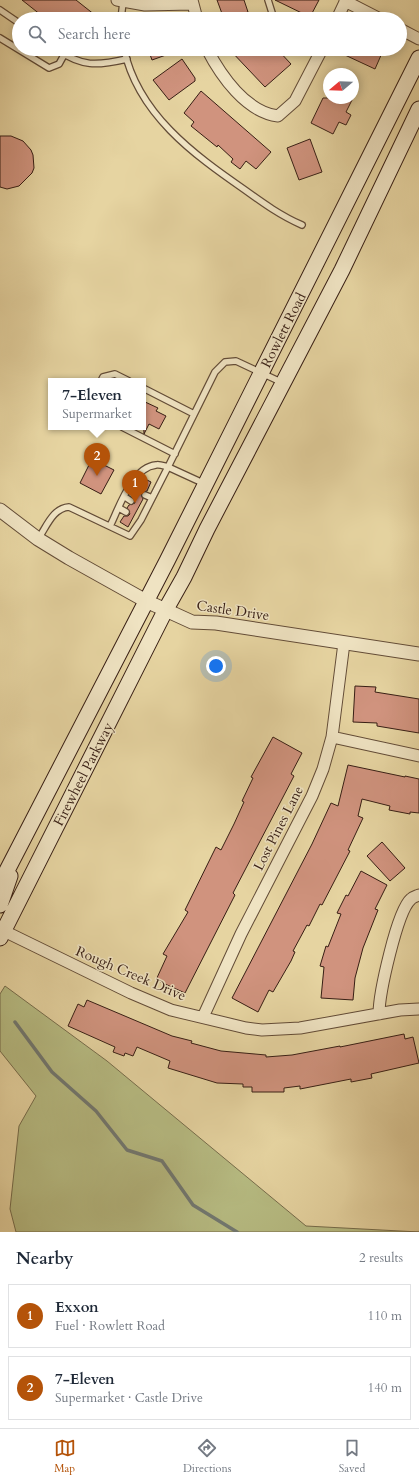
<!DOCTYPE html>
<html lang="en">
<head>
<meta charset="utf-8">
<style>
  :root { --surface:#fff; --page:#f2f2f3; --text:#1f2937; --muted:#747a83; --line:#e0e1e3; --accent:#b45309 }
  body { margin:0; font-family:Cardo,serif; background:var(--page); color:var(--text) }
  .compass { position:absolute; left:323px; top:68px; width:36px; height:36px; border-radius:50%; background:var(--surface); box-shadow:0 2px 10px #0003; rotate:251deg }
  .you { position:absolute; left:216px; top:666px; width:14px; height:14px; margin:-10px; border:3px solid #fff; border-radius:50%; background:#1a73e8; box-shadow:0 0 0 6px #1a73e833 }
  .badge { display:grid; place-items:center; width:26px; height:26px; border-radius:50%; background:var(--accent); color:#fff; font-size:13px; font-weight:700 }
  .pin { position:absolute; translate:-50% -33px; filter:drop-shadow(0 1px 2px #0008) }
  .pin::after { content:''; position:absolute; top:21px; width:14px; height:12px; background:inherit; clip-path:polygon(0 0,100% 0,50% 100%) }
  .popup { position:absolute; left:48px; top:378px; width:98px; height:52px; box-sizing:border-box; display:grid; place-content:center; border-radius:0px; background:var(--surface); filter:drop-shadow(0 1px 3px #0005); font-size:13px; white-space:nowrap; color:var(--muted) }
  .popup b { font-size:15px; color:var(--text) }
  .popup::after { content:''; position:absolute; left:50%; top:100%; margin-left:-8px; border:8px solid transparent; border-top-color:var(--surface) }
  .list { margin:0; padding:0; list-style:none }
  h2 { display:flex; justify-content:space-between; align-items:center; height:52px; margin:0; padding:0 16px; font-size:17px }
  h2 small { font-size:13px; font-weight:400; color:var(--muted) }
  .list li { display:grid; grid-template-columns:26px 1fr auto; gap:12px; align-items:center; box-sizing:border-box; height:64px; margin:0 8px 8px; padding:0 8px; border:1px solid var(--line); border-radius:0px }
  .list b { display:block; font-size:15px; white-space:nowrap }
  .list p { margin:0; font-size:13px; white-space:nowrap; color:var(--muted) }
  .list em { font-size:13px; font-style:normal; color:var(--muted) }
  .icon { flex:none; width:22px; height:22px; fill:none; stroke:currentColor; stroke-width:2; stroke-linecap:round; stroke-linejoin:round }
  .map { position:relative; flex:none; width:419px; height:1232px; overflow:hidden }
  .search { position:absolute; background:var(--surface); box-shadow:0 2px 10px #0003; left:12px; right:12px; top:12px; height:44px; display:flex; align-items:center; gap:10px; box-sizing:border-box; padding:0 14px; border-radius:22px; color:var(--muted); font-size:15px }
  .sheet { height:196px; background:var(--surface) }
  nav { display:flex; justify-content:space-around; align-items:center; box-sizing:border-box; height:56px; border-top:1px solid var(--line); background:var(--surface); font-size:11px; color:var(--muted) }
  nav a { display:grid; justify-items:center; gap:2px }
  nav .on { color:var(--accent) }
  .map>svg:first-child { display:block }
  .green { fill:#b7bc83; stroke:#776d4c }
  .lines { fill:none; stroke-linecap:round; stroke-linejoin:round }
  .stream { stroke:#727972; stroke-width:3.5 }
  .building { fill:#d0937e; stroke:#371e14 }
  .service-casing { stroke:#634c37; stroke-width:8 }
  .minor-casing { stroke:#634c37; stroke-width:13 }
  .tertiary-casing { stroke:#634c37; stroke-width:15 }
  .secondary-casing { stroke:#371e14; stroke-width:17 }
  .service { stroke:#efe3c2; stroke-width:5.5 }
  .minor { stroke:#efe3c2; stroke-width:11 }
  .tertiary { stroke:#efe3c2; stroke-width:13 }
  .secondary { stroke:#efe3c2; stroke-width:15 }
  .labels { text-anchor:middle; stroke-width:3; stroke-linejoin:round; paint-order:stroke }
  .street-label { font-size:14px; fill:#371e14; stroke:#efe3c2 }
</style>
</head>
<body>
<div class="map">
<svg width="419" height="1232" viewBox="0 0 419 1232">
  <rect width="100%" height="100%" fill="#e6d4a1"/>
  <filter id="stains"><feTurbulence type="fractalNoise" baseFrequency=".005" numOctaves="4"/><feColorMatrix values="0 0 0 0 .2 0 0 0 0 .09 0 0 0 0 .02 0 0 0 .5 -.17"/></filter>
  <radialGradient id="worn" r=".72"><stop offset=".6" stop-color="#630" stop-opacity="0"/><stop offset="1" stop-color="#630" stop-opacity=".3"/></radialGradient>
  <path class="green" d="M5 986 107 1061 306 1226 419 1232H16L10 1209 19 1126 36 1096 0 1051V994Z"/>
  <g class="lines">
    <path class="stream" d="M15 1022 52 1072 96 1111 127 1150 162 1161 193 1205 237 1232"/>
  </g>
  <path class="building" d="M22 0H76L100 19H46Z
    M217 0H244L248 12 224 19Z
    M275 0H319L310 17Z
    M148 49H180V50L152 60Z
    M229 49H277L291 64 265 87Z
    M332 49H374L382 53 375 69Z
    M182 59 195 78V81L169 100 153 80Z
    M201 91 271 152 256 169 246 161 240 169 231 162 233 159 218 145 217 147 191 126 194 122 184 113Z
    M323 98H353L346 112 351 115 346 125 339 122 333 134 311 123Z
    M0 136H11L23 141 31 150 33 155 34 168 32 173 19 186 7 189 0 187Z
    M310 139 322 172 299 180 287 148Z
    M143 401 158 408 156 411 166 416 159 429 149 424 144 434Z
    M92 459 114 470 101 494 80 483Z
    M143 478 151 482 147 491 141 493 143 499 128 527 120 522 124 516H128L130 514 127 508 129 505 135 503 133 497 135 494 141 492 139 486Z
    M355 686 376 687 375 692 419 699V733L377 726V723L353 722Z
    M273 737 302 753 291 774 294 776 233 893 235 895 185 993 156 980 167 956 163 954 188 912 185 910 216 847 221 850 234 824 244 802 242 801 253 778 251 777Z
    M348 765 405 777V776L419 779V813L410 812V814L389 810 390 806 362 799 358 816 363 818 348 850 350 851 322 905 320 904 309 926 307 925 293 951 295 952 291 961 273 992 269 990 258 1012 232 998 312 844 331 803 338 806Z
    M382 842 405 868 390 881 367 856Z
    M361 871 387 885 375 909 378 910 363 948 355 978 353 1000 321 998 324 967 320 966 326 946 328 947 341 914 337 913 346 895 348 896Z
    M87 1000 172 1036 192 1041 191 1043 221 1051 266 1055V1057L292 1055 340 1046V1047L404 1034 405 1039 413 1037 419 1063 371 1074 372 1078 351 1082V1079L300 1089V1086L284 1088V1092H252V1087H243V1084L217 1083 168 1068 170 1061 137 1047 133 1056 125 1053 124 1056 113 1052 115 1047 68 1026 78 1004 84 1007Z"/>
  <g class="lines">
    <defs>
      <path id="service" d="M268 0 274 19
        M0 10 19 23
        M121 19 123 2
        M0 38 49 68 59 64 64 55
        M55 49C83 67 96 66 127 59
        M124 49C138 114 193 154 245 190 263 203 281 216 302 225
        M101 381 103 377 115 374 129 381
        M143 388 194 414
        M122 427 175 454
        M205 484 168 467 215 372 225 362 236 361 283 383
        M130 486 137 490
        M145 495 152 498
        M125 497 131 501
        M119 508 126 512
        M38 539C47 526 53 508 69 507L130 536 141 520 168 467C164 466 159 464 156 465 132 467 119 508 110 526"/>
      <path id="minor" d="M117 0 145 5 192 4
        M192 0 197 19
        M345 1 380 19
        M337 19 346 0
        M400 29 419 39
        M207 49C221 76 246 112 278 116L295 101 322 49
        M332 737 419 756
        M4 931 131 993 171 1010 246 1028 262 1030 300 1028 400 1010 419 1009
        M379 1014C379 994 397 911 411 899 413 897 417 896 419 895
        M203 1017 241 934 312 796 323 769 332 737 344 643"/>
      <path id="tertiary" d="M0 510 38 539 69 558 146 601 192 622 216 623 419 654"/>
      <path id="secondary" d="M0 884 167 561 419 58
        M0 905 10 876
        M0 938 166 609 184 577 207 529 342 270 419 109"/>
    </defs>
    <use href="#service" class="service-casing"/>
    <use href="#minor" class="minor-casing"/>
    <use href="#tertiary" class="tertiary-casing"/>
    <use href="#secondary" class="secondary-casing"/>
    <use href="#service" class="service"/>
    <use href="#minor" class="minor"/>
    <use href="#tertiary" class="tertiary"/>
    <use href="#secondary" class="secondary"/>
  </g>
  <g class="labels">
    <g class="street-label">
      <text transform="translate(283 330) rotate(-63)" y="5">Rowlett Road</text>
      <text transform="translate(233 610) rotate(8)" y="5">Castle Drive</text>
      <text transform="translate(83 774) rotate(-63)" y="5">Firewheel Parkway</text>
      <text transform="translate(278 828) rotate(-63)" y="5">Lost Pines Lane</text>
      <text transform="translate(131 973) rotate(23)" y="5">Rough Creek Drive</text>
    </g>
  </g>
  <rect width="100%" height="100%" filter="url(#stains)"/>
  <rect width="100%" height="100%" fill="url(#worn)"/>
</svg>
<svg class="compass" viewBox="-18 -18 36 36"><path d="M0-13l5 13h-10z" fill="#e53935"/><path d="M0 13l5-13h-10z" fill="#747a83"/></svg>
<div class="you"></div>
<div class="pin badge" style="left:135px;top:503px">1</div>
<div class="pin badge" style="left:97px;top:476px">2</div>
<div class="popup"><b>7-Eleven</b>Supermarket</div>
<div class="search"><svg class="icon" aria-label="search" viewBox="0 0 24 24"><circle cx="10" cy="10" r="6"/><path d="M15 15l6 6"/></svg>Search here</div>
</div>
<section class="sheet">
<h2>Nearby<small>2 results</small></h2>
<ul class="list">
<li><span class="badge">1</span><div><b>Exxon</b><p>Fuel · Rowlett Road</p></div><em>110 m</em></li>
<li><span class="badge">2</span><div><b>7-Eleven</b><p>Supermarket · Castle Drive</p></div><em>140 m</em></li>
</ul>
</section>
<nav>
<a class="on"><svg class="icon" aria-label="map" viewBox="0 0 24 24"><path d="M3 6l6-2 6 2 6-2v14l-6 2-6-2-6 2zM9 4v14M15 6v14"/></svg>Map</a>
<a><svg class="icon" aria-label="directions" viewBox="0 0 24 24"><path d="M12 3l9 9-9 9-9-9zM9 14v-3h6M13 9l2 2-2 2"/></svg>Directions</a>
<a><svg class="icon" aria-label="saved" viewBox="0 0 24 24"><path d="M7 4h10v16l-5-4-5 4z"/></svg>Saved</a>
</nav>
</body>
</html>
